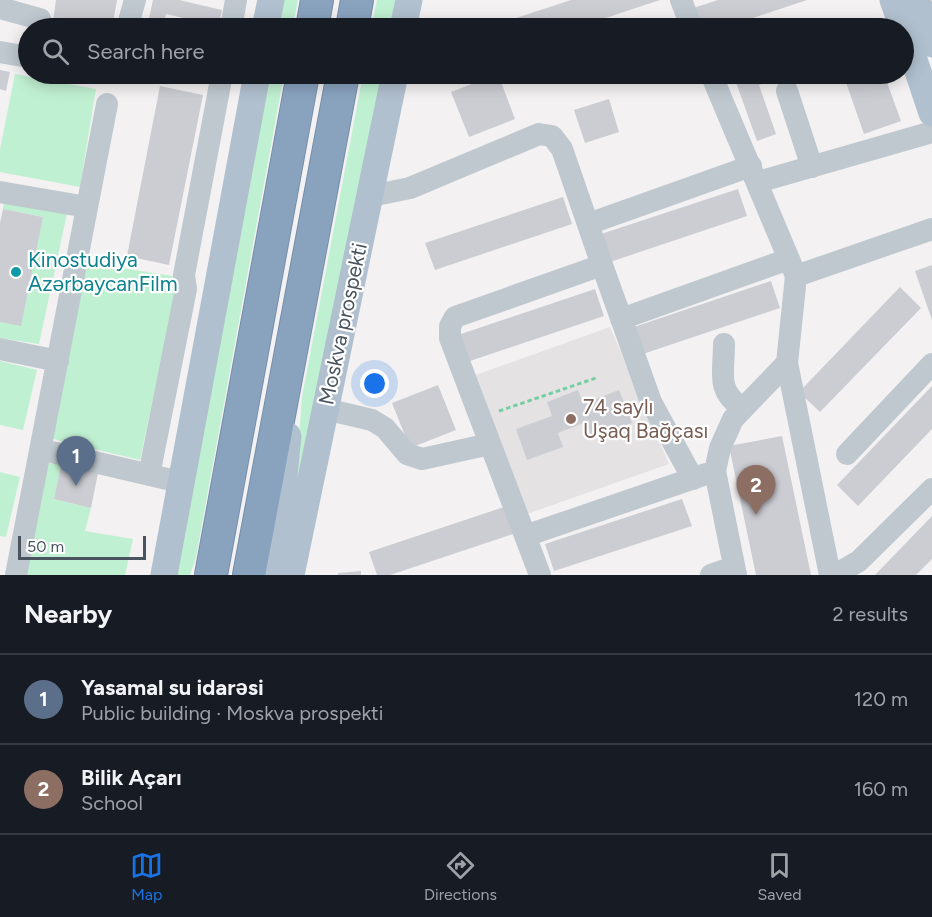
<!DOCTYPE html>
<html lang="en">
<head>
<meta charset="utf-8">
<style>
  :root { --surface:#171b24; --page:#242831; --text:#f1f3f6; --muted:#9ea1a6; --line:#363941; --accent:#1a73e4 }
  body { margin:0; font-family:Figtree,sans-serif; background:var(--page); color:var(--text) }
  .scale { position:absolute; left:18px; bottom:15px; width:128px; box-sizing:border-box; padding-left:6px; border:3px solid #49545e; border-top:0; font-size:16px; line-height:21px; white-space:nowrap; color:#49545e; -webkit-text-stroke:4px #fff; paint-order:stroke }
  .you { position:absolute; left:375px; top:384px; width:21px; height:21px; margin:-15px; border:4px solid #fff; border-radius:50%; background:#1a73e8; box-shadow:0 0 0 9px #1a73e833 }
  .badge { display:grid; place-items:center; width:39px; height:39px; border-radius:50%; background:var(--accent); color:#fff; font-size:20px; font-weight:700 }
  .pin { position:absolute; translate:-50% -50px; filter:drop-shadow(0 2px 3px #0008) }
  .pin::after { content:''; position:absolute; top:32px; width:21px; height:18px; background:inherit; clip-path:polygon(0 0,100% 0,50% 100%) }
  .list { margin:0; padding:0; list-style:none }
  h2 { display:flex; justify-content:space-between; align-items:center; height:78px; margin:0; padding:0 24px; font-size:26px }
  h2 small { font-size:20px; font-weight:400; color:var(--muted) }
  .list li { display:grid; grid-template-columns:39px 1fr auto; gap:18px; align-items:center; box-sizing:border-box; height:90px; padding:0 24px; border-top:2px solid var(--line) }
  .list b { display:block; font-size:22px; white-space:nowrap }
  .list p { margin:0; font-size:20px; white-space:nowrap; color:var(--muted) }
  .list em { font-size:20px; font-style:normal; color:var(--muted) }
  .icon { flex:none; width:33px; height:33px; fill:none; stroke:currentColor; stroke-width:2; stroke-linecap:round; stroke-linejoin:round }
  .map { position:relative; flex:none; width:932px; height:575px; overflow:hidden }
  .search { position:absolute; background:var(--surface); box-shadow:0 3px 15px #0003; left:18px; right:18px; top:18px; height:66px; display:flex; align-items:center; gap:15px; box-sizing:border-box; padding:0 21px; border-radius:33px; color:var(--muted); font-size:22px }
  .sheet { height:258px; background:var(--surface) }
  nav { display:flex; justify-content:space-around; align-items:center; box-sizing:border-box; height:84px; border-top:2px solid var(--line); background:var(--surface); font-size:16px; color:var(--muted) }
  nav a { display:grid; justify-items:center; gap:3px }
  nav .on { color:var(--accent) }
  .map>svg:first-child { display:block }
  .education { fill:#e4e2e3 }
  .green { fill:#c0f0d2 }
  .building { fill:#cbcdd3 }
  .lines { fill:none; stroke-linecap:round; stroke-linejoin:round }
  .highway-casing { stroke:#748eab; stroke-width:34 }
  .path { stroke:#78cea3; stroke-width:3; stroke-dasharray:4.5 3; stroke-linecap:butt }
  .minor { stroke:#bfc8cf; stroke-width:22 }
  .major { stroke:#b1c0cf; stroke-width:27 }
  .highway { stroke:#89a3bf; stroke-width:32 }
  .culture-dot { fill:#0f9aa8; stroke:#fff; stroke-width:2 }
  .education-dot { fill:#8d6e63; stroke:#fff; stroke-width:2 }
  .labels { text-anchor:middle; stroke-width:4.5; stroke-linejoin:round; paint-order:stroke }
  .culture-label { font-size:21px; fill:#0d838f; stroke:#fff; text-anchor:start }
  .street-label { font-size:21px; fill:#49545e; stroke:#fff }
  .education-label { font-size:21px; fill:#785e54; stroke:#fff; text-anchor:start }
</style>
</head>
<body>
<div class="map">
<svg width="932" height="575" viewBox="0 0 932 575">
  <rect width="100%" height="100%" fill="#f3f1f1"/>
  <path class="education" d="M610 327 669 464 527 514 476 375Z"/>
  <path class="green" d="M283 0H298L292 28H278Z
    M377 0H398L392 28H371Z
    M15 74 96 89 80 187 0 172V149Z
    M269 74H284L196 557 190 575H175Z
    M363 74H383L293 519 302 397Z
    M5 196 68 209 39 344 0 338V322L43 217 3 209Z
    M84 262 179 277 140 460 45 437Z
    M0 361 37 370 23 430 0 425Z
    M41 462 61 465 54 499 91 508 85 531 133 539 125 575H19Z
    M0 472 20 477 6 537 0 536Z"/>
  <path class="building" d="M56 0H117L112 28H52Z
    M153 0H179L222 10 218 28H200L201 22 166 14 163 28H147Z
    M571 0H660L575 28H513L510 20Z
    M718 0H807L723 28H697L690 9Z
    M0 70 10 72 6 91 0 89Z
    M136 74H153L152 78Z
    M498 74 515 119 469 137 451 92Z
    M733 74H790L759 85 776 134 757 141Z
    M843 74H884L901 121 864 134Z
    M160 86 203 95 169 265 127 256Z
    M609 99 619 132 585 143 574 110Z
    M738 189 747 216 610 262 601 234Z
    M563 197 572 224 435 270 425 243Z
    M3 209 43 217 21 326 0 322V223Z
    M932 265V320L915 271Z
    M771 281 780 308 643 354 634 327Z
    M900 287 921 308 820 412 799 392Z
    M595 289 604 316 467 362 458 335Z
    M438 385 456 430 410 448 392 403Z
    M932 386V429L858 506 837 485Z
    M578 390 583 404 619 390 632 423 592 438 586 422 558 433 563 447 527 460 516 429 552 416 547 402Z
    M782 436 811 575H756L729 446Z
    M61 465 98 473 91 508 54 499Z
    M682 499 692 526 554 571 545 544Z
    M507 506 516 533 390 575H377L369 552Z
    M932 516V559L916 575H875Z
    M361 571V575H338V573Z"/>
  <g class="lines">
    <defs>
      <path id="highway" d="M312 28 317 0
        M352 28 357 0
        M211 575 303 74
        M249 575 343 74"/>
    </defs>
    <use href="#highway" class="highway-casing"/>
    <path class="path" d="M499 411 596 378"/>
    <path class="minor" d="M681 0 692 28
      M0 8 40 19 43 28
      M127 28 135 0
      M231 28 236 0
      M0 52 28 57
      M711 74 796 276
      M787 91 812 167
      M758 182 932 132
      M0 192 87 207
      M371 196 410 188 539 134 552 136 562 149 602 265 455 317 450 326V338L540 575
      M588 224 751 166
      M602 265 651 402 693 479
      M621 319 789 259
      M724 344C724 374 716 390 742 408
      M0 349 58 361
      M325 409 372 420 385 428 407 454 422 459 490 444
      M43 450 180 482
      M847 454 932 364
      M149 475 186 289 184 275 222 74
      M525 536 706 474
      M16 575 107 104
      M711 575 734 567
      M736 575 715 471 720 448 733 419 787 363
      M830 575 787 363 796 276 932 229
      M835 575 859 561 932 489"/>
    <path class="major" d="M893 0 903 28
      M917 0 932 44
      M265 28 271 0
      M403 28 409 0
      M904 30 932 113
      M164 575 257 74
      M274 575 288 436
      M291 575 395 74"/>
    <use href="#highway" class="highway"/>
  </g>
  <circle class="culture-dot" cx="16" cy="272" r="6"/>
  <circle class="education-dot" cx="571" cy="419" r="6"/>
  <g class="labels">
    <g class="culture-label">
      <text x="28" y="267">Kinostudiya<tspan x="28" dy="24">AzərbaycanFilm</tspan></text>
    </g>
    <g class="street-label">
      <text transform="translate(343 324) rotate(-78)" y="7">Moskva prospekti</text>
    </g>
    <g class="education-label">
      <text x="583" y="414">74 saylı<tspan x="583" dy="24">Uşaq Bağçası</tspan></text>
    </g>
  </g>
</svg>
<div class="scale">50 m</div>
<div class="you"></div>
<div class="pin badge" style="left:76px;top:486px;background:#5c6f8a">1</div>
<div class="pin badge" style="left:756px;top:515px;background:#8d6e63">2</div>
<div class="search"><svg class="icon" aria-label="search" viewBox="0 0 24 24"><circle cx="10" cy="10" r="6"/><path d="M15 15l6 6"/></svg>Search here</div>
</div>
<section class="sheet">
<h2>Nearby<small>2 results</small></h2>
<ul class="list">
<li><span class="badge" style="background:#5c6f8a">1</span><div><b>Yasamal su idarəsi</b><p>Public building · Moskva prospekti</p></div><em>120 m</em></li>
<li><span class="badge" style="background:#8d6e63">2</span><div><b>Bilik Açarı</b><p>School</p></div><em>160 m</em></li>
</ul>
</section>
<nav>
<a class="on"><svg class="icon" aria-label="map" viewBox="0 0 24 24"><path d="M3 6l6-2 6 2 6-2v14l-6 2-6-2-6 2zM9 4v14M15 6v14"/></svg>Map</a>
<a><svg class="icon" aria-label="directions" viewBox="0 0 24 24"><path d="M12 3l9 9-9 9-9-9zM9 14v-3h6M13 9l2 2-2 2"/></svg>Directions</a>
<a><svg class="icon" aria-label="saved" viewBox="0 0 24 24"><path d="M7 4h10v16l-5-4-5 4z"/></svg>Saved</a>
</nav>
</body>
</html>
